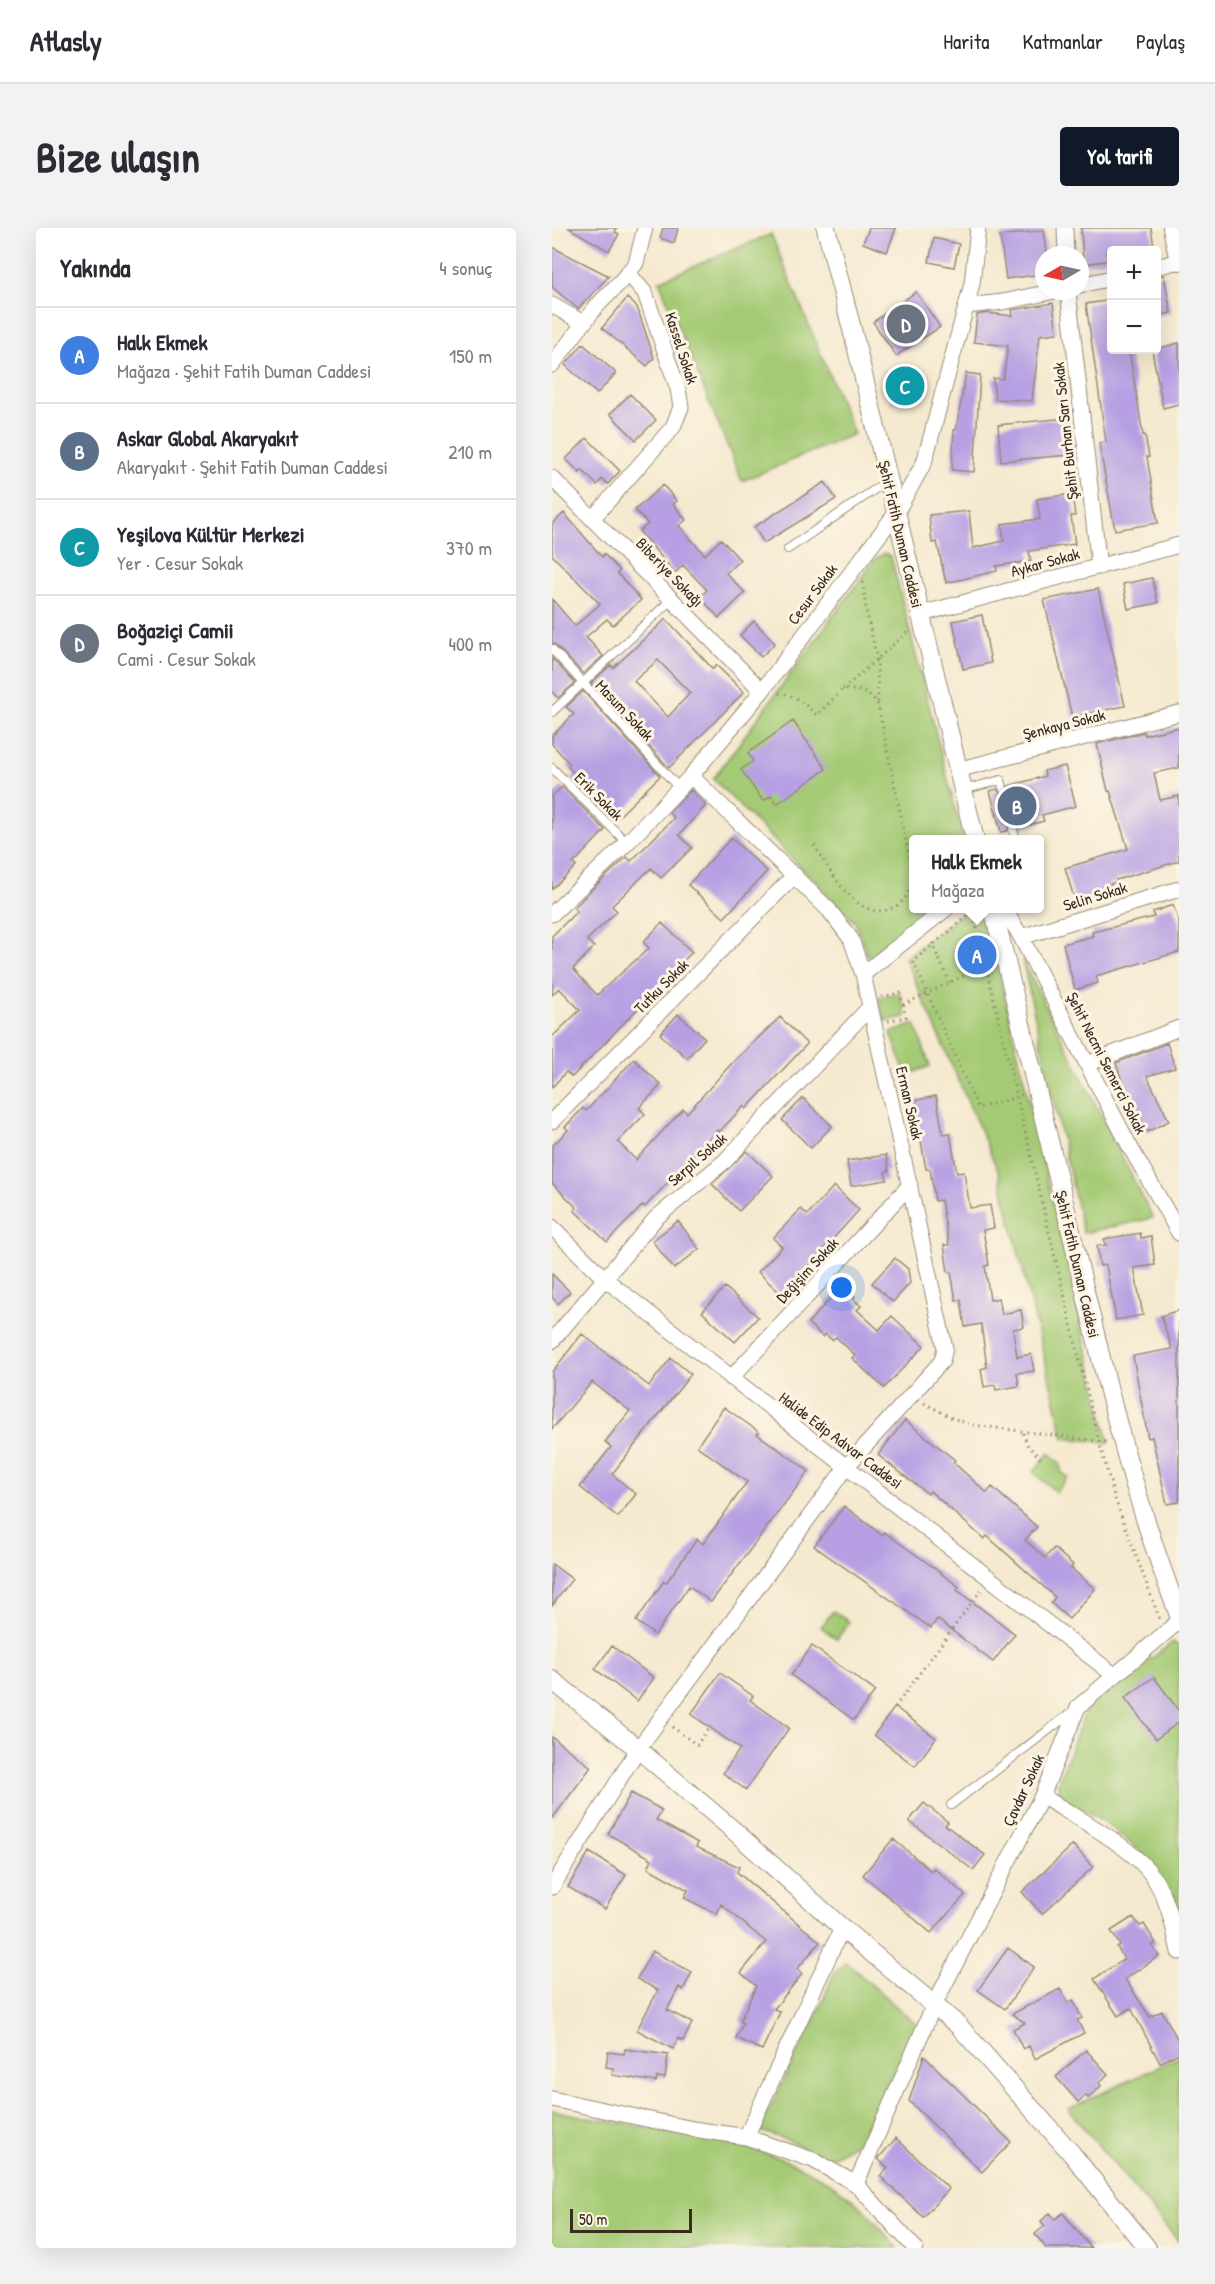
<!DOCTYPE html>
<html lang="tr">
<head>
<meta charset="utf-8">
<style>
  :root { --surface:#fff; --page:#f2f2f3; --text:#2b2b33; --muted:#7c7c81; --line:#e1e1e2; --accent:#111827 }
  body { margin:0; font-family:"Patrick Hand",sans-serif; background:var(--page); color:var(--text) }
  .controls { position:absolute; right:18px; top:18px; display:grid; overflow:hidden; border-radius:6px; box-shadow:0 6px 24px #0002 }
  .controls button { width:54px; height:54px; display:grid; place-items:center; padding:0; border:0; border-bottom:2px solid var(--line); background:var(--surface); color:var(--text); font:30px sans-serif }
  .compass { position:absolute; left:483px; top:18px; width:54px; height:54px; border-radius:50%; background:var(--surface); box-shadow:0 6px 24px #0002; rotate:261deg }
  .scale { position:absolute; left:18px; bottom:15px; width:122px; box-sizing:border-box; padding-left:6px; border:3px solid #3b2a1e; border-top:0; font-size:16px; line-height:21px; white-space:nowrap; color:#3b2a1e; -webkit-text-stroke:4px #fcf5e5; paint-order:stroke }
  .you { position:absolute; left:290px; top:1060px; width:21px; height:21px; margin:-15px; border:4px solid #fff; border-radius:50%; background:#1a73e8; box-shadow:0 0 0 9px #1a73e833 }
  .badge { display:grid; place-items:center; width:39px; height:39px; border-radius:50%; background:var(--accent); color:#fff; font-size:20px; font-weight:700 }
  .pin { position:absolute; translate:-50% -50%; border:3px solid #fff; box-shadow:0 2px 6px #0006 }
  .popup { position:absolute; left:357px; top:607px; width:135px; height:78px; box-sizing:border-box; display:grid; place-content:center; border-radius:6px; background:var(--surface); filter:drop-shadow(0 2px 4px #0005); font-size:20px; white-space:nowrap; color:var(--muted) }
  .popup b { font-size:22px; color:var(--text) }
  .popup::after { content:''; position:absolute; left:50%; top:100%; margin-left:-12px; border:12px solid transparent; border-top-color:var(--surface) }
  .list { margin:0; padding:0; list-style:none }
  h2 { display:flex; justify-content:space-between; align-items:center; height:78px; margin:0; padding:0 24px; font-size:26px }
  h2 small { font-size:20px; font-weight:400; color:var(--muted) }
  .list li { display:grid; grid-template-columns:39px 1fr auto; gap:18px; align-items:center; box-sizing:border-box; height:96px; padding:0 24px; border-top:2px solid var(--line) }
  .list b { display:block; font-size:22px; white-space:nowrap }
  .list p { margin:0; font-size:20px; white-space:nowrap; color:var(--muted) }
  .list em { font-size:20px; font-style:normal; color:var(--muted) }
  .map { position:relative; flex:none; width:627px; height:2020px; overflow:hidden; border-radius:6px }
  header { display:flex; align-items:center; gap:36px; box-sizing:border-box; height:84px; padding:0 30px; background:var(--surface); border-bottom:2px solid var(--line) }
  header strong { font-size:28px }
  nav { display:flex; gap:33px; margin-inline-start:auto; font-size:21px }
  .intro { display:flex; align-items:center; justify-content:space-between; box-sizing:border-box; height:144px; padding:0 36px }
  h1 { margin:0; font-size:42px }
  .button { padding:15px 27px; border-radius:6px; background:var(--accent); color:#fff; font-size:21px; font-weight:700 }
  main { display:flex; gap:36px; padding:0 36px }
  aside { flex:1; background:var(--surface); border-radius:6px; box-shadow:0 6px 24px #0002 }
  .map>svg:first-child { display:block }
  .green { fill:#a4ca74; stroke:#707a49; stroke-width:1.5 }
  .building { fill:#b6a0e3; fill-rule:evenodd }
  .lines { fill:none; stroke-linecap:round; stroke-linejoin:round }
  .service-casing { stroke:#988a76; stroke-width:10 }
  .minor-casing { stroke:#988a76; stroke-width:17 }
  .tertiary-casing { stroke:#988a76; stroke-width:20 }
  .path { stroke:#988a76; stroke-width:3; stroke-dasharray:1.5 4.5; stroke-linecap:butt }
  .service { stroke:#fff; stroke-width:8 }
  .minor { stroke:#fff; stroke-width:15 }
  .tertiary { stroke:#fff; stroke-width:18 }
  .labels { text-anchor:middle; stroke-width:6; stroke-linejoin:round; paint-order:stroke }
  .street-label { font-size:16px; fill:#3b2a1e; stroke:#fcf5e5 }
</style>
</head>
<body>
<header>
<strong>Atlasly</strong>
<nav><a>Harita</a><a>Katmanlar</a><a>Paylaş</a></nav>
</header>
<div class="intro"><h1>Bize ulaşın</h1><a class="button">Yol tarifi</a></div>
<main>
<aside>
<h2>Yakında<small>4 sonuç</small></h2>
<ul class="list">
<li><span class="badge" style="background:#3f7fe0">A</span><div><b>Halk Ekmek</b><p>Mağaza · Şehit Fatih Duman Caddesi</p></div><em>150 m</em></li>
<li><span class="badge" style="background:#5c6f8a">B</span><div><b>Askar Global Akaryakıt</b><p>Akaryakıt · Şehit Fatih Duman Caddesi</p></div><em>210 m</em></li>
<li><span class="badge" style="background:#0f9aa8">C</span><div><b>Yeşilova Kültür Merkezi</b><p>Yer · Cesur Sokak</p></div><em>370 m</em></li>
<li><span class="badge" style="background:#6b7280">D</span><div><b>Boğaziçi Camii</b><p>Cami · Cesur Sokak</p></div><em>400 m</em></li>
</ul>
</aside>
<div class="map">
<svg width="627" height="2020" viewBox="0 0 627 2020">
  <rect width="100%" height="100%" fill="#fcf5e5"/>
  <filter id="ink" filterUnits="userSpaceOnUse"><feTurbulence type="fractalNoise" baseFrequency=".0167" numOctaves="2"/><feDisplacementMap in="SourceGraphic" scale="12" xChannelSelector="R" yChannelSelector="G"/><feConvolveMatrix kernelMatrix="1 2 1 2 8 2 1 2 1" color-interpolation-filters="sRGB"/></filter>
  <filter id="wash" filterUnits="userSpaceOnUse"><feTurbulence type="fractalNoise" baseFrequency=".008" numOctaves="4" result="noise"/><feDisplacementMap in="SourceGraphic" scale="24" xChannelSelector="R" yChannelSelector="G"/><feGaussianBlur stdDeviation="1.35" result="paint"/><feColorMatrix in="noise" values="0 0 0 0 0 0 0 0 0 0 0 0 0 0 0 0 0 1.4 0 .05"/><feComposite in="paint" operator="in"/></filter>
  <g filter="url(#wash)">
    <rect width="100%" height="100%" fill="#f5e9cf"/>
    <path class="green" d="M219 6 302 206 190 253 107 53Z
      M333 325 339 329 411 611 362 612V680L376 681 316 729 303 694 161 551 323 331Z
      M416 681H432L557 1215 512 1210 447 945 353 730Z
      M470 731 601 990 531 1005Z
      M348 765 354 789 332 793 327 769Z
      M363 796 378 838 354 847 339 805Z
      M497 1225 508 1235 509 1244 516 1249 504 1264 481 1244Z
      M281 1383 297 1394 285 1411 269 1399Z
      M621 1414 627 1418V1695L598 1634 588 1623 554 1595 513 1571 507 1563 506 1555 534 1482Z
      M294 1734 366 1798 308 1913 278 1930 267 1928 238 1913 209 1903 211 1894 269 1778 281 1747Z
      M627 1829V2014L516 1881Z
      M0 1882C103 1907 227 1903 309 1979 322 1992 334 2007 346 2020H0Z"/>
    <g id="blocks">
      <path class="building" d="M17 0H65L63 4 67 6 57 23Z
        M111 0H126L122 15 108 10Z
        M317 0H344L335 24 311 15Z
        M529 0H599L602 19 584 22H554L555 33 531 36Z
        M492 2 495 27H492V46L454 51 448 8Z
        M382 10 407 16 402 39 377 34Z
        M0 19 57 48 26 81 0 59Z
        M612 47 619 85 604 88V48Z
        M364 64 388 99 344 128 321 94Z
        M75 70 85 79 102 130 95 138 50 100Z
        M560 72V122H577L591 207H593L597 229H595L606 295 563 302 547 215 554 214 534 76Z
        M501 75 505 105 488 107 480 173 443 171 441 150 451 151 456 118 422 114 425 87 435 85 461 88 460 82Z
        M627 115V176L611 180 600 122Z
        M31 116 64 145 45 166 13 137Z
        M357 143V147L367 146 370 169 341 174 336 147Z
        M414 145 428 147 422 244 400 242 402 202H404Z
        M78 166 104 192 84 212 58 186Z
        M514 190 518 227 449 233 446 197Z
        M35 210 68 243 56 256 50 251 45 257 30 242 28 245 14 231Z
        M273 254 284 271 212 315 202 299Z
        M111 257 125 273 121 276 134 292 127 298 153 327 169 311 188 332 174 345 193 365 167 390 148 369 155 362 131 337 123 345 87 303 96 296 83 282Z
        M520 266 523 288H519L523 316 477 323 479 333 444 338 445 343 394 355 385 314 380 315 377 287 417 283 421 320 452 313 450 296 488 291 485 271Z
        M12 285 50 329 52 326 68 343 65 345 89 372 61 397 55 391 34 409 51 428 31 446 4 417 0 415V371L23 398 48 376 0 327V296Z
        M600 350 606 375 576 381 571 356Z
        M546 361 573 478 520 489 492 372Z
        M430 387 439 435 411 441 401 393Z
        M114 391 161 441 164 437 192 464 117 540 39 455 59 437 61 440ZM106 432 138 465 116 489 82 453Z
        M202 393 223 415 209 429 188 407Z
        M0 430 23 455 6 470 0 464Z
        M31 463 108 548 62 593 19 550 23 546 15 538 18 536 0 516V508L22 486 14 479Z
        M241 493 274 541 225 576 219 568 211 573 189 542 201 533 196 525Z
        M627 499V540L602 545 608 572 627 568V633L564 652 565 654 558 656 561 666 524 676 513 640 576 621 558 563H556L545 516 592 504 593 507Z
        M513 538 524 578 490 587 492 593 467 600 463 595H459L455 603 449 604 438 563 445 561 449 566H453L457 562V558L493 548 492 543Z
        M10 559 53 602 21 636 24 638 0 661V568Z
        M139 562 154 577 127 607 140 620 109 650 99 640 60 678 65 683 35 712 42 719 21 741 45 767 97 720 91 714 110 695 140 724 20 849 14 844 0 859V809L28 782 7 760 0 767V708L25 683 22 680 37 664 75 629 79 633 122 590 117 585Z
        M179 610 215 643 172 690 136 657Z
        M621 677 627 694V724L544 748 546 755 523 762 511 716 541 708 540 704 602 689 601 684Z
        M126 786 153 810 135 830 108 806Z
        M228 789 255 816 194 881 192 878 167 904 165 902 93 979 91 977 55 1014 22 982 25 980 0 955V918L16 902 13 899 31 880 34 883 82 831 109 857 87 880 93 886 66 914 84 932 131 881 135 885 181 834Z
        M615 815 623 840 595 848 617 893 595 904 571 856 564 835Z
        M384 868 391 906 398 905 405 945 412 944 418 980 438 977 442 1000 431 1002 437 1037 433 1038 438 1072 447 1070 450 1086 469 1082 472 1099 461 1101 465 1129 479 1126 482 1143 465 1145 467 1158 444 1162 443 1157 432 1159 429 1141 435 1139 429 1096 413 1099 409 1072H404L399 1044H396L392 1017H397L389 972 383 973 378 941H374L366 896 360 897 356 874Z
        M251 870 280 898 259 920 230 892Z
        M195 923 221 948 187 983 160 956Z
        M334 927 337 943 333 944 335 952 299 958 295 933Z
        M282 958 307 982 254 1041 228 1065 206 1044 230 1019 221 1010 249 981 255 987Z
        M126 993 147 1021 122 1041 100 1013Z
        M588 1005 589 1010 599 1008 603 1037 582 1040 591 1087 564 1092 554 1037 548 1038 545 1018 554 1017 552 1011Z
        M343 1030 356 1041 358 1055 341 1074 320 1055Z
        M0 1046 18 1064 6 1076 0 1069Z
        M291 1057 303 1069 301 1071 309 1078 305 1082 327 1102 340 1088 372 1118 332 1160 300 1130 303 1127 284 1109 280 1112 273 1106 271 1109 256 1095Z
        M173 1059 206 1089 183 1114 150 1084Z
        M627 1082V1274L615 1276 600 1209 596 1210 581 1128 620 1121 609 1088Z
        M30 1106 97 1158 119 1130 139 1146 60 1246 84 1266 66 1289 28 1259 59 1219 53 1214 78 1183 40 1154 0 1201V1144Z
        M172 1179 207 1204 205 1206 257 1243 159 1374 137 1358 103 1407 84 1393 112 1353 114 1355 145 1311 151 1316 195 1254 145 1218Z
        M353 1192 403 1232 401 1234 435 1265 440 1259 485 1299 473 1312 493 1330 502 1320 521 1337 519 1340 543 1361 517 1391 499 1375 503 1369 435 1308 432 1311 378 1263 376 1266 326 1227Z
        M292 1278 330 1307 332 1304 377 1336 407 1359 405 1362 463 1406 441 1434 385 1391 379 1400 262 1318Z
        M0 1336 20 1351 0 1378Z
        M60 1418 102 1450 85 1473 43 1441Z
        M260 1418 323 1463 302 1492 239 1447Z
        M168 1445 201 1468 198 1472 237 1500 194 1562 171 1545 188 1521 139 1486Z
        M602 1449 627 1483V1494L604 1511 573 1470Z
        M343 1479 384 1510 363 1538 322 1507Z
        M0 1509 39 1539 0 1591Z
        M79 1565 110 1582 104 1592 146 1615 144 1619 187 1639 185 1644 268 1714 245 1741 250 1746 222 1781 228 1784 210 1822 184 1810 191 1795 188 1793 204 1758 189 1745 214 1714 169 1676 165 1686 132 1670 136 1662 96 1640 100 1631 56 1606Z
        M372 1575 396 1594 393 1597 433 1627 421 1642 357 1593Z
        M341 1611 379 1643 382 1640 413 1667 379 1705 311 1647Z
        M521 1617 541 1639 490 1686 470 1664Z
        M37 1624 74 1647 53 1681 16 1659Z
        M581 1689 588 1698 592 1696 604 1715 600 1718 607 1728 573 1751 598 1789 610 1783 627 1814V1825L608 1835 579 1780 566 1788 542 1751 572 1731 565 1719 568 1717 559 1703Z
        M456 1720 482 1739 453 1781 426 1762Z
        M100 1723 140 1744 131 1762 127 1759 115 1782 140 1795 131 1813 126 1810 121 1821 85 1802 106 1762 85 1751Z
        M508 1761 516 1775 521 1772 530 1790 525 1792 532 1805 483 1831 477 1818 471 1821 461 1801 473 1795 460 1786Z
        M73 1821 116 1827 113 1850 105 1849 104 1854 60 1847 61 1840 54 1839 56 1824 72 1826Z
        M534 1822 556 1846 547 1855 549 1858 536 1870 534 1867 526 1874 504 1849Z
        M372 1828 459 1914 430 1944 357 1873Z
        M344 1910 397 1961 371 1989 328 1948 336 1940 326 1931Z
        M498 1985 503 1991 511 1985 539 2020H494L483 2006 493 1998 489 1993Z"/>
    </g>
  </g>
  <g filter="url(#ink)">
    <use href="#blocks" fill-opacity="0" stroke="#988a76" stroke-width="1.5"/>
    <g class="lines">
      <defs>
        <path id="service" d="M236 321 335 253
          M0 421 127 560
          M0 484 120 371
          M0 540 75 615
          M411 562 449 552 451 560
          M461 601 464 612
          M399 1577 520 1484"/>
        <path id="minor" d="M513 0 514 27
          M604 39 627 33
          M528 57 560 50
          M516 63 547 339
          M0 77 31 95
          M414 78 451 74 503 63
          M0 137 43 80 70 52 84 35 93 0
          M0 250 210 463
          M41 290 121 199 129 179 126 161 93 65 76 45
          M369 386 627 317
          M405 542 627 485
          M452 680 469 709 577 917 627 1005
          M0 686 75 615 139 548 210 463 344 285 372 235 420 56 426 0
          M469 709 627 661
          M311 746 395 680
          M535 836 627 800
          M0 893 243 647
          M0 999 53 1051 562 1447
          M0 1113 104 990 173 933 318 779
          M179 1150 358 957
          M490 1568C523 1589 571 1613 596 1642 615 1665 621 1696 627 1724
          M0 1659 86 1521 295 1238 390 1133 393 1120 311 746 299 711 277 682 139 548
          M0 1871 141 1901 194 1909 261 1932 304 1956 363 2020
          M194 1909 290 1700
          M304 1956 382 1777 490 1568 526 1479 627 1393"/>
        <path id="tertiary" d="M274 0 304 117 423 612
          M620 0 627 33
          M441 680C469 792 496 904 522 1016 551 1142 580 1267 627 1387
          M0 1452 86 1521 180 1601 290 1700 407 1798 520 1926 595 2020"/>
      </defs>
      <use href="#service" class="service-casing"/>
      <use href="#minor" class="minor-casing"/>
      <use href="#tertiary" class="tertiary-casing"/>
      <path class="path" d="M311 354 314 382 325 431 326 475
        M291 461 356 404
        M227 465C243 466 253 477 265 487L290 462C305 461 318 463 326 477L361 648C358 663 354 675 338 681 302 694 277 639 260 614
        M380 715 398 755
        M330 769 348 765 354 789 335 793
        M351 777 434 737
        M470 867 465 869 426 880 361 733 421 684 547 1214 563 1271 608 1392
        M372 1175 400 1190 422 1197 554 1214
        M471 1205 476 1218 490 1232
        M343 1479 429 1362
        M120 1499 145 1517 157 1499"/>
      <use href="#service" class="service"/>
      <use href="#minor" class="minor"/>
      <use href="#tertiary" class="tertiary"/>
    </g>
  </g>
  <g class="labels">
    <g class="street-label">
      <text transform="translate(130 120) rotate(72)" y="6">Kassel Sokak</text>
      <text transform="translate(513 203) rotate(-96)" y="6">Şehit Burhan Sarı Sokak</text>
      <text transform="translate(349 306) rotate(77)" y="6">Şehit Fatih Duman Caddesi</text>
      <text transform="translate(493 334) rotate(-15)" y="6">Aykar Sokak</text>
      <text transform="translate(118 344) rotate(46)" y="6">Biberiye Sokağı</text>
      <text transform="translate(260 366) rotate(-53)" y="6">Cesur Sokak</text>
      <text transform="translate(73 482) rotate(47)" y="6">Masum Sokak</text>
      <text transform="translate(512 496) rotate(-14)" y="6">Şenkaya Sokak</text>
      <text transform="translate(47 568) rotate(45)" y="6">Erik Sokak</text>
      <text transform="translate(543 668) rotate(-17)" y="6">Selin Sokak</text>
      <text transform="translate(109 758) rotate(-45)" y="6">Tutku Sokak</text>
      <text transform="translate(555 835) rotate(63)" y="6">Şehit Necmi Semerci Sokak</text>
      <text transform="translate(358 875) rotate(77)" y="6">Erman Sokak</text>
      <text transform="translate(145 931) rotate(-41)" y="6">Serpil Sokak</text>
      <text transform="translate(526 1036) rotate(77)" y="6">Şehit Fatih Duman Caddesi</text>
      <text transform="translate(255 1042) rotate(-47)" y="6">Değişim Sokak</text>
      <text transform="translate(289 1212) rotate(37)" y="6">Halide Edip Adıvar Caddesi</text>
      <text transform="translate(471 1562) rotate(-65)" y="6">Çavdar Sokak</text>
    </g>
  </g>
</svg>
<div class="controls">
<button>+</button>
<button>−</button>
</div>
<svg class="compass" viewBox="-18 -18 36 36"><path d="M0-13l5 13h-10z" fill="#e53935"/><path d="M0 13l5-13h-10z" fill="#7c7c81"/></svg>
<div class="scale">50 m</div>
<div class="you"></div>
<div class="pin badge" style="left:425px;top:727px;background:#3f7fe0">A</div>
<div class="popup"><b>Halk Ekmek</b>Mağaza</div>
<div class="pin badge" style="left:465px;top:578px;background:#5c6f8a">B</div>
<div class="pin badge" style="left:353px;top:158px;background:#0f9aa8">C</div>
<div class="pin badge" style="left:354px;top:96px;background:#6b7280">D</div>
</div>
</main>
</body>
</html>
